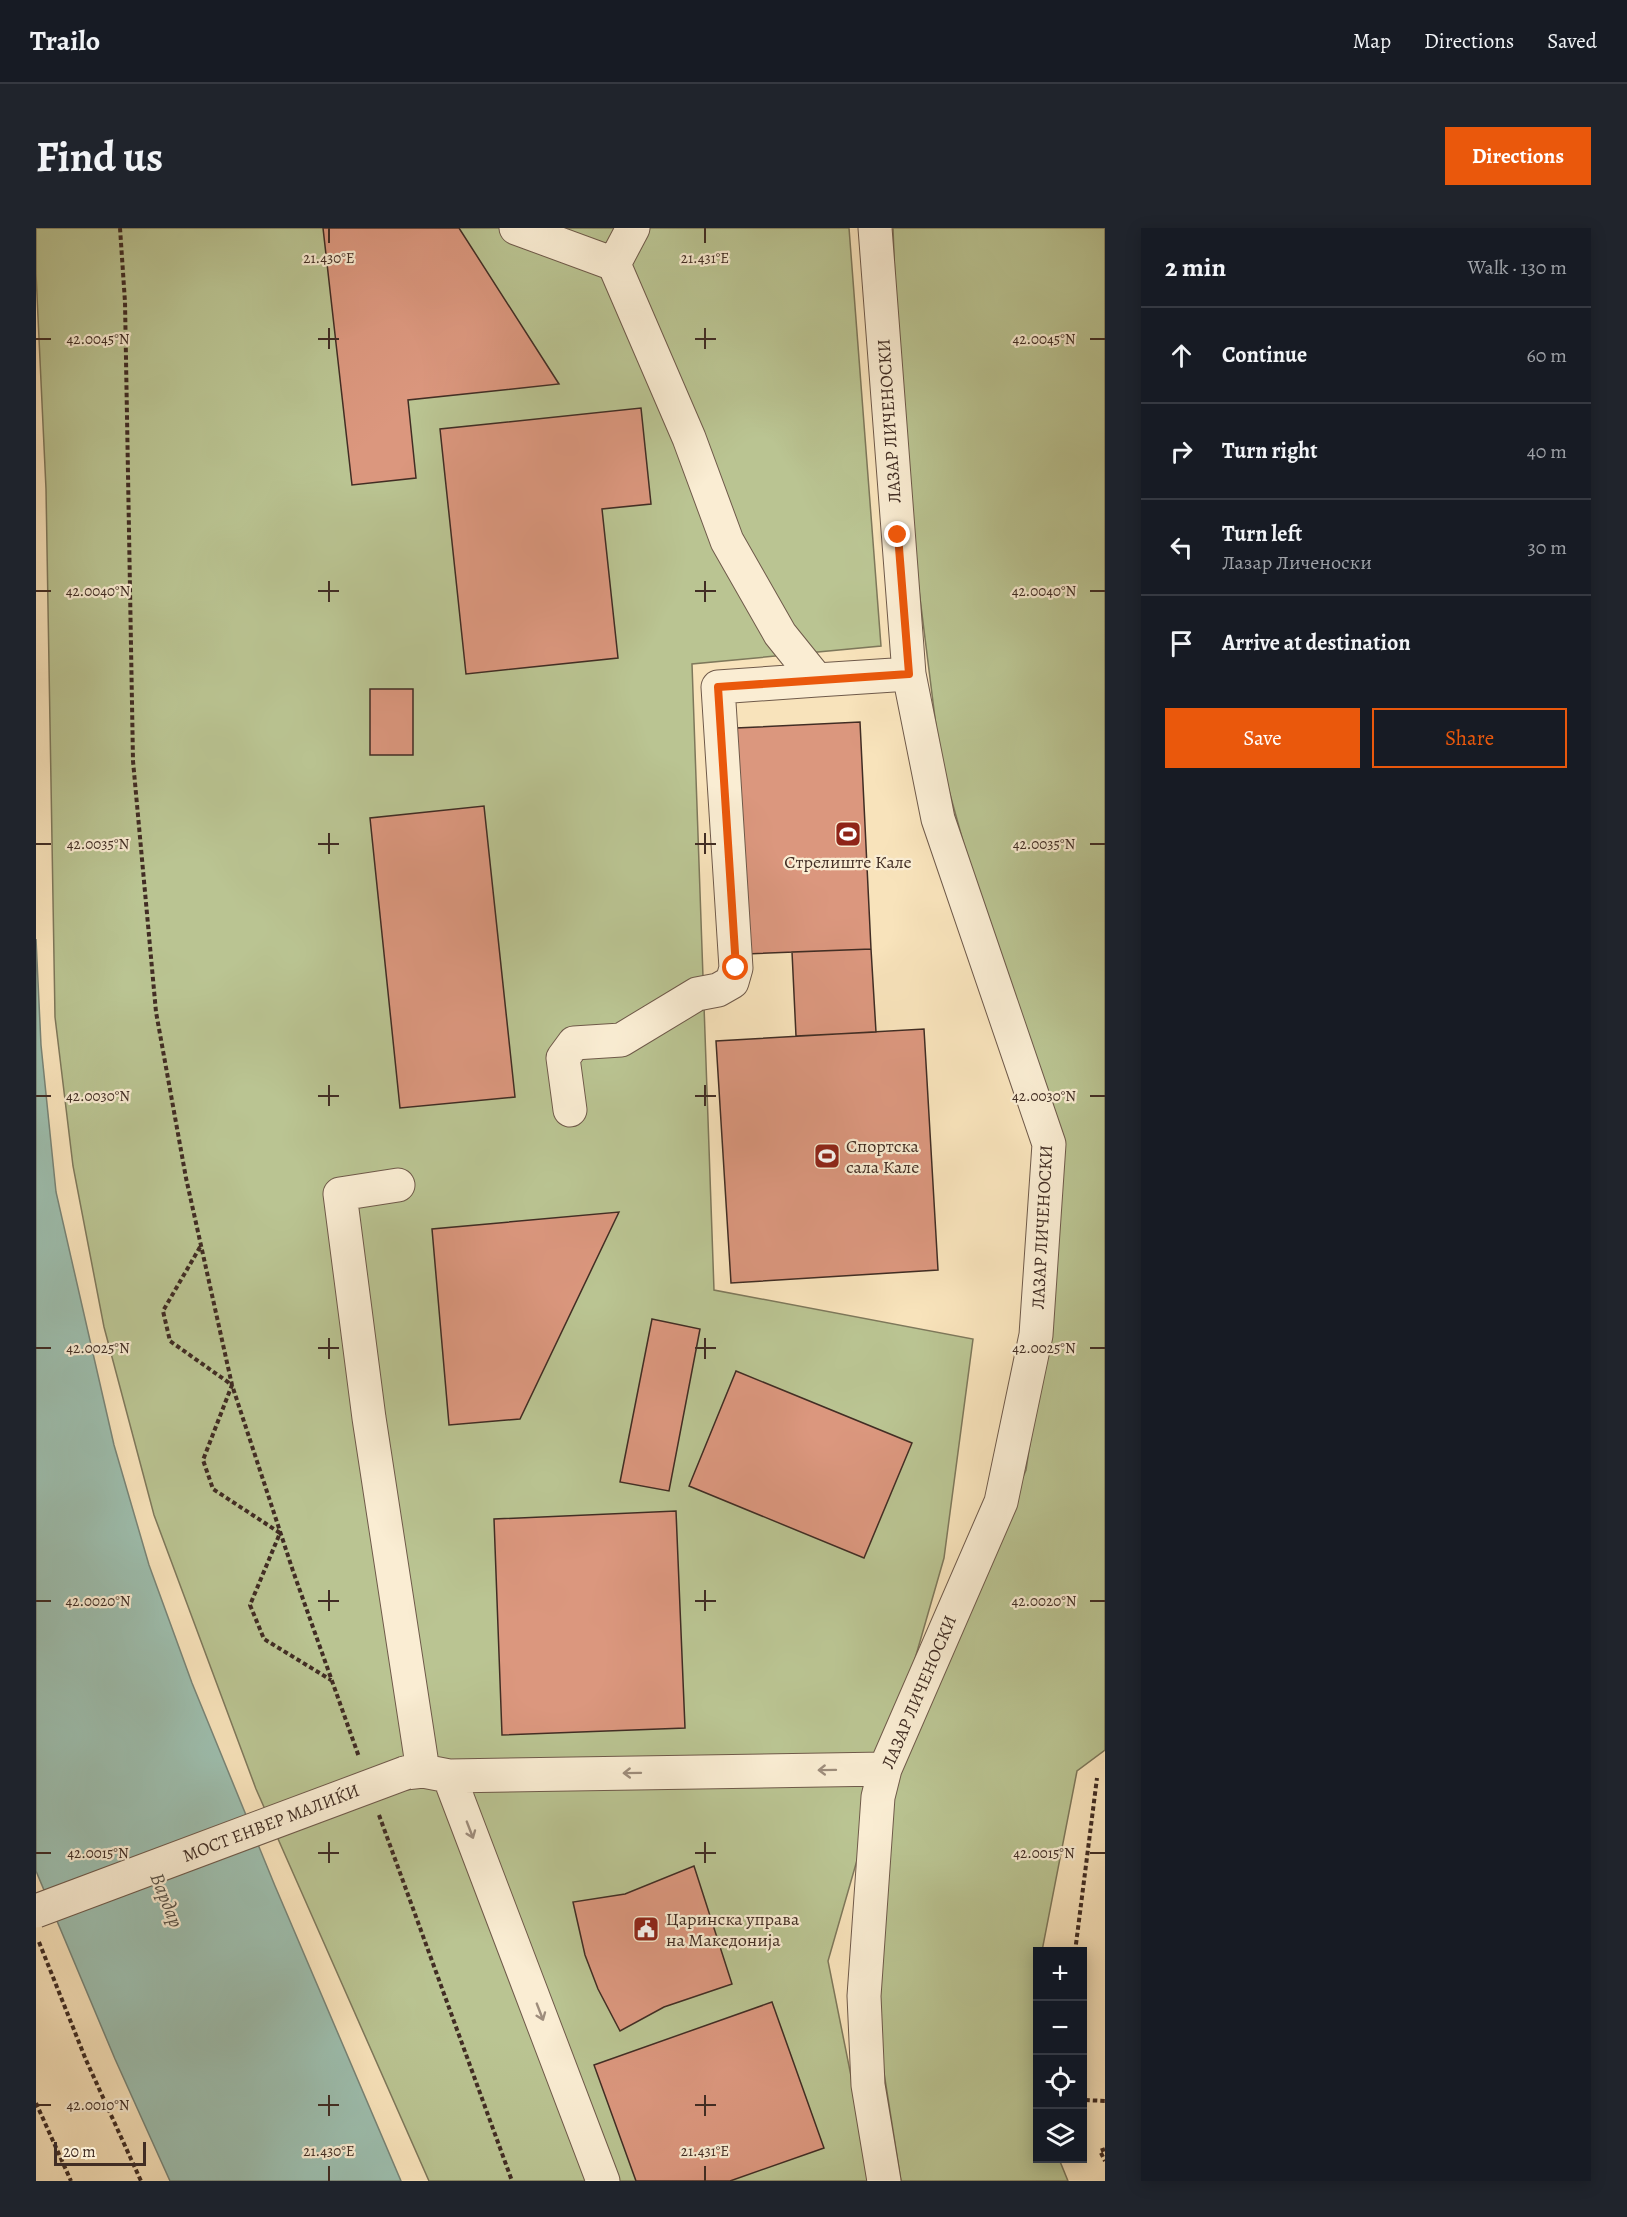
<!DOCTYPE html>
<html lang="en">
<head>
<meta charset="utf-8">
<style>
  :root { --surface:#171b24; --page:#20242c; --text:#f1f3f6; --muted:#9ea1a6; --line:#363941; --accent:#ea580c }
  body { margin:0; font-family:Alegreya,serif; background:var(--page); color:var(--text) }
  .controls { position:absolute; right:18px; bottom:18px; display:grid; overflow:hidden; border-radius:0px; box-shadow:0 3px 15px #0003 }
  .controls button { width:54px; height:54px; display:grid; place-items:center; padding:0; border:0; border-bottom:2px solid var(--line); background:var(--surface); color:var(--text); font:30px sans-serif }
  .scale { position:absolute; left:18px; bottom:15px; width:92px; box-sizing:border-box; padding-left:6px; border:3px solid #412d24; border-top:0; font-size:16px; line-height:21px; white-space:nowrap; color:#412d24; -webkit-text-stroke:4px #faedd3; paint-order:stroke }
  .stop { position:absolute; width:18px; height:18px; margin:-14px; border:4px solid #ea580c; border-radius:50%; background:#fff }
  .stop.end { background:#ea580c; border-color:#fff; box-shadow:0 2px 6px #0008 }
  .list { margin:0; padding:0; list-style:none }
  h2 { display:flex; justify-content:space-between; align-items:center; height:78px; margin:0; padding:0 24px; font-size:26px }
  h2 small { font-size:20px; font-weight:400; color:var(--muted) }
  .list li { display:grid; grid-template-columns:39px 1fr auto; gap:18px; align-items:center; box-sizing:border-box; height:96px; padding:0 24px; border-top:2px solid var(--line) }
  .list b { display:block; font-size:22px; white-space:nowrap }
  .list p { margin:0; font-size:20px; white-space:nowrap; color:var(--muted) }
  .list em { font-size:20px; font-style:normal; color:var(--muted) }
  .actions { display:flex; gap:12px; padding:18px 24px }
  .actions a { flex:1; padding:14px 0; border:2px solid var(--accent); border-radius:0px; text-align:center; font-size:21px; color:var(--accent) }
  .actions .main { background:var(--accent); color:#fff }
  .icon { flex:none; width:33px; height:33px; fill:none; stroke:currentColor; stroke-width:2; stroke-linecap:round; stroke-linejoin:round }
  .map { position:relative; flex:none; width:1069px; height:1953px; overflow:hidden; border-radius:0px }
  header { display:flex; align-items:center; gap:36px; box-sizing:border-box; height:84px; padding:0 30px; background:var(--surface); border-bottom:2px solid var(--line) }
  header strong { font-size:28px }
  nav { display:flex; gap:33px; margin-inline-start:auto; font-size:21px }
  .intro { display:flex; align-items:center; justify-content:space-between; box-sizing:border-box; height:144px; padding:0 36px }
  h1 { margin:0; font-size:42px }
  .button { padding:15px 27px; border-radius:0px; background:var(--accent); color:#fff; font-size:21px; font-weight:700 }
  main { display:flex; gap:36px; padding:0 36px }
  aside { flex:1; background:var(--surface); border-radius:0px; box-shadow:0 3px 15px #0003 }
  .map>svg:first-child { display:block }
  .green { fill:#bac492; stroke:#7e785b; stroke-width:1.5 }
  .water { fill:#9dbeae; stroke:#788477; stroke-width:1.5 }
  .building { fill:#db977e; stroke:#412d24; stroke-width:1.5 }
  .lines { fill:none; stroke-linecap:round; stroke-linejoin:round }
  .minor-casing { stroke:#6f5a4a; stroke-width:35 }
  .path { stroke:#412d24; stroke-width:4; stroke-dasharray:4.5 3; stroke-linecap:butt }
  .minor { stroke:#faedd3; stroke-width:33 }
  .minor-bridge-casing { stroke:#6f5a4a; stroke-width:35; stroke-linecap:butt }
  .minor-bridge { stroke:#faedd3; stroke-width:33 }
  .oneway { stroke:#9e8d7c }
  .route { stroke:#ea580c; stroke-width:8 }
  .ticks { fill:none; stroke:#412d24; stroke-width:2 }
  .labels { text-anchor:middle; stroke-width:4.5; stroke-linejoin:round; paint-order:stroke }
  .street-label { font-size:18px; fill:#412d24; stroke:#faedd3 }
  .poi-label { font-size:18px; fill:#412d24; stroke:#faedd3; text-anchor:start }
  .water-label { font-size:20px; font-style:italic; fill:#585146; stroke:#faedd3 }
  .ticks-label { font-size:15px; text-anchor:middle; fill:#412d24; stroke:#faedd3; stroke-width:4.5; stroke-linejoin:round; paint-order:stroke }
</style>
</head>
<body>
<header>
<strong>Trailo</strong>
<nav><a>Map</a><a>Directions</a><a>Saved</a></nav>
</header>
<div class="intro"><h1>Find us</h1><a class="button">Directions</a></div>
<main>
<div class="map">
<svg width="1069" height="1953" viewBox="0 0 1069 1953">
  <rect width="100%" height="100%" fill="#f8e3bb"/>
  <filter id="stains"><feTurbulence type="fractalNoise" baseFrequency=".00333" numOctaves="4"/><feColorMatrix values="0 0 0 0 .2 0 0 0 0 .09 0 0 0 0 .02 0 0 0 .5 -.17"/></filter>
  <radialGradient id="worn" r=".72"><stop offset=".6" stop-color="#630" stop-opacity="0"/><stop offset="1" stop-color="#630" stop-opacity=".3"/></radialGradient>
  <path class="green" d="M0 0H813L845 418 656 436 678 1062 937 1111 908 1330 792 1733 836 1953H393L220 1561 118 1287 68 1099 37 938 19 789 10 261 0 46Z
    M857 0H1069V1522L1041 1543 1006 1723 1002 1724 999 1759 1002 1798V1930L1023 1931 1032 1953H865L837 1775 846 1594 910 1423 990 1242 1021 1031 951 700 904 530 865 218Z"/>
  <path class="water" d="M0 711 5 817 20 964 78 1217 113 1337 156 1455 239 1658 365 1953H134L79 1831 0 1643Z"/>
  <path class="building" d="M287 0H423L523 156 372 172 380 250 316 257Z
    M605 180 615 276 566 281 582 430 430 446 404 201Z
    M334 461H377V527H334Z
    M824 494 835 721 710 726 700 500Z
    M448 578 479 869 364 880 334 590Z
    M835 721 840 804 760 808 756 724Z
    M888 801 902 1042 695 1055 680 813Z
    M583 984 484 1191 413 1197 396 1001Z
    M616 1091 664 1101 633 1263 584 1254Z
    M700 1143 876 1215 828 1330 653 1258Z
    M640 1283 649 1500 466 1507 458 1291Z
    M658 1638 696 1756 628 1779 584 1803 562 1761 549 1727 537 1674 589 1666Z
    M736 1774 788 1920 694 1953H600L558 1837Z"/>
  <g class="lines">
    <defs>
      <path id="minor" d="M480 0 578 36 653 210 691 313 744 406 781 452 873 446
        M839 0 873 446 902 591 1013 916 1000 1107 965 1274 849 1541 842 1569 828 1768 832 1857 848 1953
        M578 36 597 0
        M534 882 527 830 538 815 585 812 661 766 682 762 696 754 700 740 682 459 781 452
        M362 957 304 966 333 1190 387 1543
        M369 1545 387 1543 413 1548 849 1541
        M413 1548 567 1953"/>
    </defs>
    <use href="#minor" class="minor-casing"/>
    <path class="path" d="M84 0 89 74 97 533 120 784 150 950 196 1157 257 1343 323 1529
      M164 1019 127 1083 134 1113 196 1157 167 1232 177 1261 244 1305 214 1377 228 1411 295 1452
      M343 1587 476 1953
      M3 1714 50 1832 105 1953
      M1039 1724 1061 1550
      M1046 1850 1049 1872 1069 1873
      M0 1875 35 1953
      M1069 1921 1064 1923 1069 1933"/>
    <use href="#minor" class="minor"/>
    <defs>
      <path id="minor-bridge" d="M0 1683 369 1545"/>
    </defs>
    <use href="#minor-bridge" class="minor-bridge-casing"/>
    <use href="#minor-bridge" class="minor-bridge"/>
  </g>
  <defs><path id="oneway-shaft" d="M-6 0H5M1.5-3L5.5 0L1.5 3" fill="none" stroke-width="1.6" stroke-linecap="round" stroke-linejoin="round" transform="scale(1.5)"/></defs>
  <g class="oneway">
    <use href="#oneway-shaft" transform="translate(791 1542) rotate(179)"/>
    <use href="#oneway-shaft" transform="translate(596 1545) rotate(179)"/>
    <use href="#oneway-shaft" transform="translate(434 1602) rotate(69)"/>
    <use href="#oneway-shaft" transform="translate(504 1784) rotate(69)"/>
  </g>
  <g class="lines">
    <path class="route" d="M700 740 682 459 873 446 862 307"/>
  </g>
  <path class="ticks" d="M293 0V15M669 0V15M293 100V121M669 100V121M0 111H15M282 111H303M659 111H680M1054 111H1069M293 353V374M669 353V374M0 363H15M282 363H303M659 363H680M1054 363H1069M293 605V626M669 605V626M0 616H15M282 616H303M659 616H680M1054 616H1069M293 857V878M669 857V878M0 868H15M282 868H303M659 868H680M1054 868H1069M293 1110V1131M669 1110V1131M0 1120H15M282 1120H303M659 1120H680M1054 1120H1069M293 1362V1383M669 1362V1383M0 1373H15M282 1373H303M659 1373H680M1054 1373H1069M293 1614V1635M669 1614V1635M0 1625H15M282 1625H303M659 1625H680M1054 1625H1069M293 1867V1888M669 1867V1888M0 1877H15M282 1877H303M659 1877H680M293 1938V1953M669 1938V1953"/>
  <defs>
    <symbol id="stadium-square" viewBox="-11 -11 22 22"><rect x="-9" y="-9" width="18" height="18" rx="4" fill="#8f2418" stroke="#faedd3"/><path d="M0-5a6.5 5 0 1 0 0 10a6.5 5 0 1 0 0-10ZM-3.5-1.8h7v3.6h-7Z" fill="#fff"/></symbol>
    <symbol id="civic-square" viewBox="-11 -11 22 22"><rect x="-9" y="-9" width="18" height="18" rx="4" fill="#8f2418" stroke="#faedd3"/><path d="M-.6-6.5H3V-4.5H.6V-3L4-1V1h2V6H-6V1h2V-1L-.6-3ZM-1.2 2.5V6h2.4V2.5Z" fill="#fff"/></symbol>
  </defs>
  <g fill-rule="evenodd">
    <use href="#stadium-square" x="797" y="591" width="30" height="30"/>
    <use href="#stadium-square" x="776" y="913" width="30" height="30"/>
    <use href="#civic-square" x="595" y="1686" width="30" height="30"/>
  </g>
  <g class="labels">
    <g class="street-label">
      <text transform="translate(853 193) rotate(-94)" y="6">ЛАЗАР ЛИЧЕНОСКИ</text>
      <text transform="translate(1006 999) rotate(-87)" y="6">ЛАЗАР ЛИЧЕНОСКИ</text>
      <text transform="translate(883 1464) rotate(-67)" y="6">ЛАЗАР ЛИЧЕНОСКИ</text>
      <text transform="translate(235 1595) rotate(-21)" y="6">МОСТ ЕНВЕР МАЛИЌИ</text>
    </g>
    <g class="poi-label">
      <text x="812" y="640" text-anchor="middle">Стрелиште Кале</text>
      <text x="810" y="924">Спортска<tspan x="810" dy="21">сала Кале</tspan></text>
      <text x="630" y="1697">Царинска управа<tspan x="630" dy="21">на Македонија</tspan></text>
    </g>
    <g class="water-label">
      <text transform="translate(131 1672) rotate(68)" y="7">Вардар</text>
    </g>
  </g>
  <g class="ticks-label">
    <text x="293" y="35">21.430°E</text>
    <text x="669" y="35">21.431°E</text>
    <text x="62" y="116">42.0045°N</text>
    <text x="1008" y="116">42.0045°N</text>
    <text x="62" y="368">42.0040°N</text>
    <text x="1008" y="368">42.0040°N</text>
    <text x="62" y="621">42.0035°N</text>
    <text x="1008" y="621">42.0035°N</text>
    <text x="62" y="873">42.0030°N</text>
    <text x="1008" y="873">42.0030°N</text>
    <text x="62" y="1125">42.0025°N</text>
    <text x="1008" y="1125">42.0025°N</text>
    <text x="62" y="1378">42.0020°N</text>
    <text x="1008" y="1378">42.0020°N</text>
    <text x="62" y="1630">42.0015°N</text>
    <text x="1008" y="1630">42.0015°N</text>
    <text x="62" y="1882">42.0010°N</text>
    <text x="293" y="1928">21.430°E</text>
    <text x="669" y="1928">21.431°E</text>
  </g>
  <rect width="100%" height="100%" filter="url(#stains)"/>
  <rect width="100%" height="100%" fill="url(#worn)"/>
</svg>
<div class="controls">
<button>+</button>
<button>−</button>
<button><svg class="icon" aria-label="locate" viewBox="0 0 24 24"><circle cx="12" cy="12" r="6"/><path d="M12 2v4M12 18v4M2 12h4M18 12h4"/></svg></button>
<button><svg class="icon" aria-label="layers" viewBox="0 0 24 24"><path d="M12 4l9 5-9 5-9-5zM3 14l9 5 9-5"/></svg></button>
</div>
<div class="scale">20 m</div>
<div class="stop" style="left:700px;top:740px"></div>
<div class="stop end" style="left:862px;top:307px"></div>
</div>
<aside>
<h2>2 min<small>Walk · 130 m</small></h2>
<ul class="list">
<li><svg class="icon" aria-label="ahead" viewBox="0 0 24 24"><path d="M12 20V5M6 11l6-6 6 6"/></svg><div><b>Continue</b></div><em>60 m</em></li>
<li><svg class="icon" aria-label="right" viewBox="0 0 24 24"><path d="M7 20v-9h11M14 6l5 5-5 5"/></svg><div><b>Turn right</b></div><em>40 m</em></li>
<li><svg class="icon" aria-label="left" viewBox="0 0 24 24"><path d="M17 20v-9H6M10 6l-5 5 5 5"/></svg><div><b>Turn left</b><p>Лазар Личеноски</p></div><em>30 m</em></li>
<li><svg class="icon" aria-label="arrive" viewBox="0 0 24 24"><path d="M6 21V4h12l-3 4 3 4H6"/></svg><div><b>Arrive at destination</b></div></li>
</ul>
<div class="actions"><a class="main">Save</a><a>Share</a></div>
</aside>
</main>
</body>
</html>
